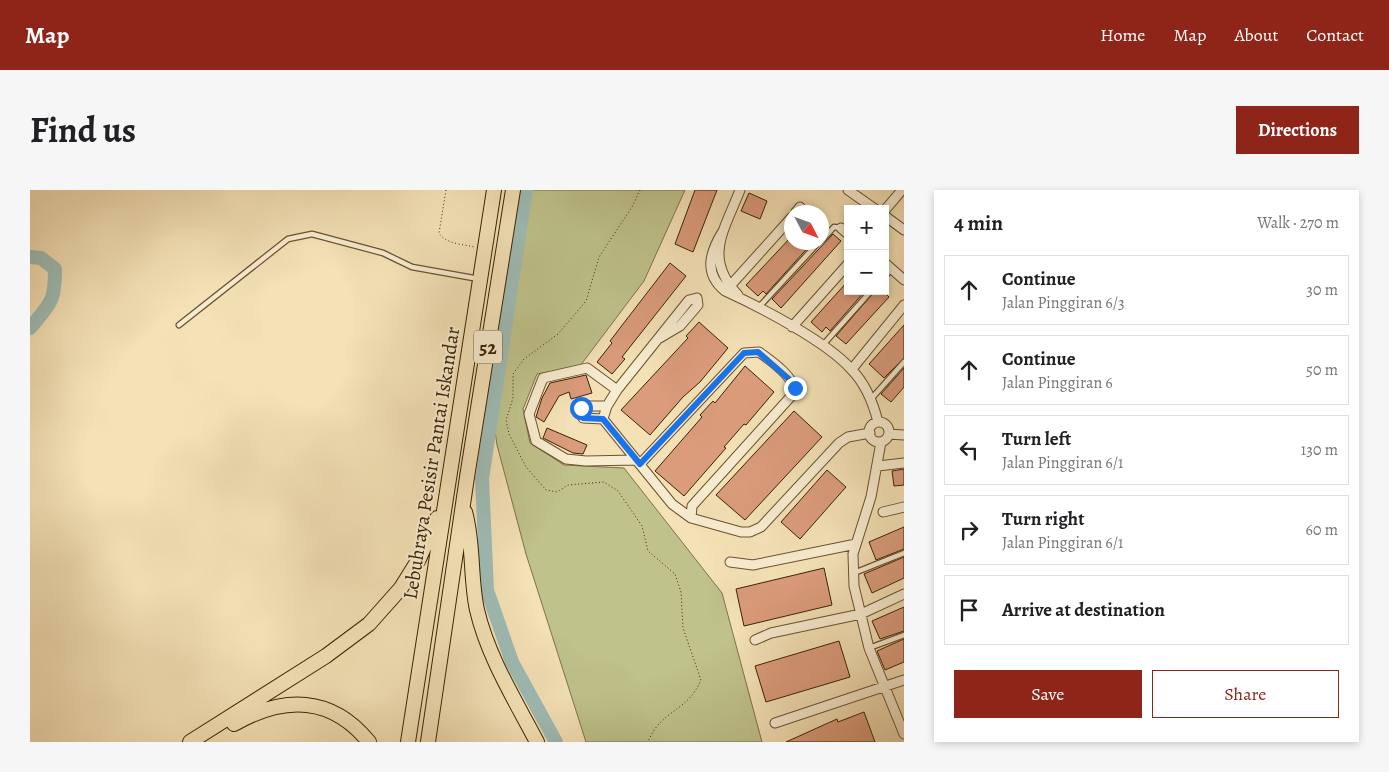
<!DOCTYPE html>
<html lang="en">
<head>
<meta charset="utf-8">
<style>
  :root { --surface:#fff; --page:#f6f6f6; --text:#202124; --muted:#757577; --line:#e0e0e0; --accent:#8f2418 }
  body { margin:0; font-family:Alegreya,serif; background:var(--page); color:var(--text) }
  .controls { position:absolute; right:15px; top:15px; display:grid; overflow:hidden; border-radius:0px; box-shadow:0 2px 8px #0003 }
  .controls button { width:45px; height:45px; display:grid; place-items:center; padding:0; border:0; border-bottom:1px solid var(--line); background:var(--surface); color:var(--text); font:25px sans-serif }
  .compass { position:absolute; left:754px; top:15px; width:45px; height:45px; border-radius:50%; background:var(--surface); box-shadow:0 2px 8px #0003; rotate:131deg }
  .stop { position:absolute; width:15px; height:15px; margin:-11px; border:4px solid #1a73e8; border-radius:50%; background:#fff }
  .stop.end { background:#1a73e8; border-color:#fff; box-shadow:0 1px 5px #0008 }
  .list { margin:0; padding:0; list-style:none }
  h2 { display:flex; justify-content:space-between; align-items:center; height:65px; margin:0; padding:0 20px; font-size:21px }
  h2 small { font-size:16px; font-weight:400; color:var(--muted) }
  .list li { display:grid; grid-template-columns:32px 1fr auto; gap:15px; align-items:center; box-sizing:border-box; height:70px; margin:0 10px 10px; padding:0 10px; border:1px solid var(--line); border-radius:0px }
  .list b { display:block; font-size:19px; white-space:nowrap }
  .list p { margin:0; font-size:16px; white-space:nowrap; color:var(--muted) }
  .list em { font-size:16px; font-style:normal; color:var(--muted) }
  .actions { display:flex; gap:10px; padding:15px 20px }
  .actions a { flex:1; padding:11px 0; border:1px solid var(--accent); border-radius:0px; text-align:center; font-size:18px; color:var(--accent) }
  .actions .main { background:var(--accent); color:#fff }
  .icon { flex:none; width:28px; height:28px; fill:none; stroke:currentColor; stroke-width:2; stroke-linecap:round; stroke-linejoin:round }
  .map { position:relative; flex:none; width:874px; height:552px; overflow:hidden; border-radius:0px }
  header { display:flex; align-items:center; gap:30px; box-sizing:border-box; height:70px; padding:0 25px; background:var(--accent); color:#fff }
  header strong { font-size:24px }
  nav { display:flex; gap:28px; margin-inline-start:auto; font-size:18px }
  .intro { display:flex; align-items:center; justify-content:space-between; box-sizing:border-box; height:120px; padding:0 30px }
  h1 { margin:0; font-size:35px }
  .button { padding:12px 22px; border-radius:0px; background:var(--accent); color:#fff; font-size:18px; font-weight:700 }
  main { display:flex; gap:30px; padding:0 30px }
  aside { flex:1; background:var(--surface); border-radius:0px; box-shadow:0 2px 8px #0003 }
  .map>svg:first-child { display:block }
  .green { fill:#bfc28b; stroke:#7d7247 }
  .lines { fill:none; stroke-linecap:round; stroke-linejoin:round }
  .river { stroke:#9ebcb5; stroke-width:14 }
  .building { fill:#db9c7b; stroke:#3b2203 }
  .service-casing { stroke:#695230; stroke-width:7 }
  .minor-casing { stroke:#695230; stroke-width:11 }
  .trunk-casing { stroke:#3b2203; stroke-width:16 }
  .path { stroke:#3b2203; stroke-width:1; stroke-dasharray:1 2.5; stroke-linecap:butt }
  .service { stroke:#f8ecd0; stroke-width:4.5 }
  .minor { stroke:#f8ecd0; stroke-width:9 }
  .trunk { stroke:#f4e1b6; stroke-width:14 }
  .route { stroke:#1a73e8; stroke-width:6 }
  .labels { text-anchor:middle; stroke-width:4; stroke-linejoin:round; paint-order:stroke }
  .shield { fill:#f8ecd0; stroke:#745f40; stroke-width:1 }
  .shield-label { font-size:19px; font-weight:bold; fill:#3b2203 }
  .street-label { font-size:20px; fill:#3b2203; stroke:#f8ecd0 }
</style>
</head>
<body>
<header>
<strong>Map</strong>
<nav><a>Home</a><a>Map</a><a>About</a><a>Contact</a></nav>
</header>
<div class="intro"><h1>Find us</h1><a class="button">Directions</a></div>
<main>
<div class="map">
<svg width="874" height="552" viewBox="0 0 874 552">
  <rect width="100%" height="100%" fill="#f4e1b6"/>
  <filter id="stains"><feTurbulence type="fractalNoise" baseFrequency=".004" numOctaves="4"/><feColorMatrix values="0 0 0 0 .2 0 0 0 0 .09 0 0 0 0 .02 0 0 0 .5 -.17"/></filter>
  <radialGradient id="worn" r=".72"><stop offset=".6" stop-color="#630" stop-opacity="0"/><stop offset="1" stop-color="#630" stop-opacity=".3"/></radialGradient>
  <path class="green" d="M500 0H655L614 91 550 176 507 184 493 219 500 253 534 275 594 278 692 403 732 552H556L496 364 467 255 464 234 469 191Z"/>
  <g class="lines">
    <path class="river" d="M496 0 452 289 457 400 482 472 526 552
      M0 67 11 68 25 79C25 112 21 113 0 138"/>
  </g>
  <path class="building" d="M665 0H687L663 62 645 54Z
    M719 3 737 11 730 29 711 21Z
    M803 44 811 51 751 118 742 109Z
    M762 46V52H783L736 104 733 101 728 106 716 95Z
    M640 73 656 86 592 167 595 169 582 184 567 172 582 153 580 151Z
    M818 91V101H835L800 141 796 137 792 142 781 132Z
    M845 101H853L859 107 816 154 806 146Z
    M669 132 698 158 670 192 653 207 620 245 591 220 658 148 656 146Z
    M874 135V168L854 188 839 174Z
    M715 176 744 202 716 235 714 234 694 257 696 258 654 306 625 281 672 227 670 225 683 211 685 213Z
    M874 178V197L861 212 851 204Z
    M556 185 562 203 541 209 539 202 529 206 514 232 506 227 512 208 520 193Z
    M764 221 792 247 715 330 686 305Z
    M517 238 557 255 553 264 543 263 513 248Z
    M874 279V295L864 296 862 281Z
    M797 280 816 297 770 349 751 332Z
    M874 337V359L846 370 839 352Z
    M874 367V388L842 403 834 384Z
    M794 378 802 415 714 436 706 399Z
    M874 417V441L850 449 842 431Z
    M874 449V472L855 480 847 461Z
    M809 451 820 487 736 512 725 476Z
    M834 522 845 552H756L807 529 808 532Z"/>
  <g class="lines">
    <defs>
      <path id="service" d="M792 50 804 37 811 38
        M855 86 862 79
        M729 117 789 52
        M149 135 258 49 282 44 353 63 382 77 449 89
        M792 156 841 101
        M842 208 874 172
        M824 383 874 363
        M839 458 874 445"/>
      <path id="minor" d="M818 0 845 19
        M855 20 872 0
        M766 22 770 17
        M855 26 874 40
        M811 38 818 44
        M693 41C680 62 673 83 695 101 730 117 796 151 821 179 836 194 843 212 848 232
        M855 73 874 90
        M700 96 762 27
        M708 105C673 68 694 41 710 0
        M762 137 818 74
        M628 149 650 136 668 115 667 108 659 110 587 200 577 216 573 229 642 314 661 328 711 342H720L731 337 809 253 818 247 840 243
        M822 179 874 115
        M587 200 557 178 513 188 499 224 506 251 536 269 556 271 606 270
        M573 229 553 228 549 221 554 216H577
        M839 242a10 10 0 1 1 20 0a10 10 0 1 1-20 0Z
        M859 244 874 245
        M851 252 841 307 823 364 824 396 839 458 874 544
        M610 274 714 163 729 162C740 170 767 188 764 203L662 316 661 328
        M848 276 874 273
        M853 322 874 317
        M700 372 723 375 826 354
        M725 450 741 443 831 424 874 404
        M745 533 874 490"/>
      <path id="trunk" d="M435 322C444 354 440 388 447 420 458 467 485 510 507 552
        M204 534C253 506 301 505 339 552
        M160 552 296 466 339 434 371 398 389 369 407 328
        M378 552 464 0
        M398 552 437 287 483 0"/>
    </defs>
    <use href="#service" class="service-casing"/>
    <use href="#minor" class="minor-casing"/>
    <use href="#trunk" class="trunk-casing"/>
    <path class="path" d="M416 0 409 43C416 54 432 54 444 57
      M610 0 602 17 569 67 556 111 528 144 494 169 483 184V208L476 230 479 244 496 277 516 300 527 302 538 295 574 292 588 301 612 336 618 361 645 384 651 402 653 438 671 490C657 523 631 519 618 552"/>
    <use href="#service" class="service"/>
    <use href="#minor" class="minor"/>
    <use href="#trunk" class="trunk"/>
  </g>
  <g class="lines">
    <path class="route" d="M551 218 549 224 553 228 573 229 610 274 714 163 728 162 760 190 765 198"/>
  </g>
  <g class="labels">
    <rect class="shield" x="444" y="140.5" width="28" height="33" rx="4"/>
    <g class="shield-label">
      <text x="458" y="164">52</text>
    </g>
    <g class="street-label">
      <text transform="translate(401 273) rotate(-81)" y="7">Lebuhraya Pesisir Pantai Iskandar</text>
    </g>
  </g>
  <rect width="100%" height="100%" filter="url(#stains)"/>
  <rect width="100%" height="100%" fill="url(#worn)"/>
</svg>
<div class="controls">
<button>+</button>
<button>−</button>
</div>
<svg class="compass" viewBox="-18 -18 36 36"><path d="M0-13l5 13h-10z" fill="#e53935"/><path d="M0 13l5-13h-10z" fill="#757577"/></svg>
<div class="stop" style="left:551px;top:218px"></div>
<div class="stop end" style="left:765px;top:198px"></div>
</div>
<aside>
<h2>4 min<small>Walk · 270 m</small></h2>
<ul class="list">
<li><svg class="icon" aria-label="ahead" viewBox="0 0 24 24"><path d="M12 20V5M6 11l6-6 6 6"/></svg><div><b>Continue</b><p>Jalan Pinggiran 6/3</p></div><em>30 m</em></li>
<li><svg class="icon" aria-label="ahead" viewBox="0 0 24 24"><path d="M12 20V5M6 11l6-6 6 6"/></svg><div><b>Continue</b><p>Jalan Pinggiran 6</p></div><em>50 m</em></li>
<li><svg class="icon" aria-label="left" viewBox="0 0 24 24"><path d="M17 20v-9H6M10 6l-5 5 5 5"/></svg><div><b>Turn left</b><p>Jalan Pinggiran 6/1</p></div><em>130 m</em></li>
<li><svg class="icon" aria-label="right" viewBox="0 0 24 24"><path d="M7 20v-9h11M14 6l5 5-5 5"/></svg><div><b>Turn right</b><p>Jalan Pinggiran 6/1</p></div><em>60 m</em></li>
<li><svg class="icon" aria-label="arrive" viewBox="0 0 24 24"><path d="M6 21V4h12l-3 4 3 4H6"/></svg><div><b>Arrive at destination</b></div></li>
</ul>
<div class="actions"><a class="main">Save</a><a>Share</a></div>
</aside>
</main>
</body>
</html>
